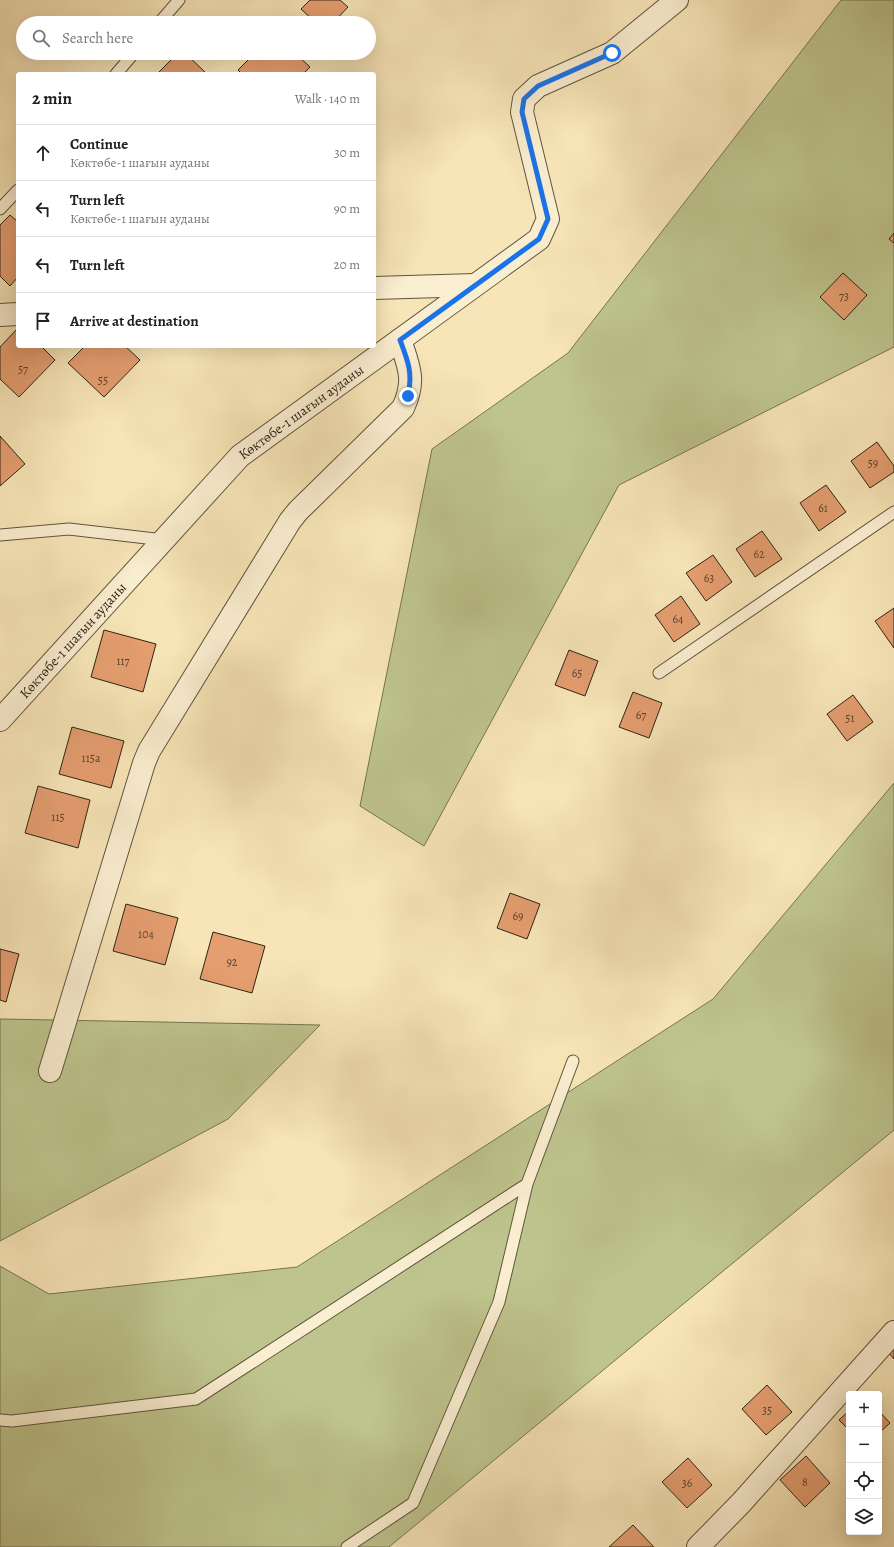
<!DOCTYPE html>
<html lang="en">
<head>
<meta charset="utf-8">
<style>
  :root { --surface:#fff; --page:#f2f2f2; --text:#202124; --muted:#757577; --line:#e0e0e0 }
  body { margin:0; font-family:Alegreya,serif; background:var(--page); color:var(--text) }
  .controls { position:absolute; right:12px; bottom:12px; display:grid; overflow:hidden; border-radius:4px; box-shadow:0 4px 16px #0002 }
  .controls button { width:36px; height:36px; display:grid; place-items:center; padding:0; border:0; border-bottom:1px solid var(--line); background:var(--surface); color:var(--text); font:20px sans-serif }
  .stop { position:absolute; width:12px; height:12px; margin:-9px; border:3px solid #1a73e8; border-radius:50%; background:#fff }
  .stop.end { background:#1a73e8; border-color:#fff; box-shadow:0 1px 4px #0008 }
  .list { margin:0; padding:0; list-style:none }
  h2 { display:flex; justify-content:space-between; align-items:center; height:52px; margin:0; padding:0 16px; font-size:17px }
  h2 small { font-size:13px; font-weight:400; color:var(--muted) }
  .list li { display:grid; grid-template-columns:26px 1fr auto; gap:12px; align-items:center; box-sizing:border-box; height:56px; padding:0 16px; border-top:1px solid var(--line) }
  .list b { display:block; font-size:15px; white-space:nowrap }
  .list p { margin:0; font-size:13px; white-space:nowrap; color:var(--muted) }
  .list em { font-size:13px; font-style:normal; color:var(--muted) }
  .icon { flex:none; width:22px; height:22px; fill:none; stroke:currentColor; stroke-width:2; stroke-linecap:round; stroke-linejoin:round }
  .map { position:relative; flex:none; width:894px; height:1547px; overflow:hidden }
  .search { position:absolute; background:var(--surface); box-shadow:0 4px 16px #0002; left:16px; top:16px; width:360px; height:44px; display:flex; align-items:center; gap:10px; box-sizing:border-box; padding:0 14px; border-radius:22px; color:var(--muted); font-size:15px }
  .panel { position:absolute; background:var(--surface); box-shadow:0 4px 16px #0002; left:16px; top:72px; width:360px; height:276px; border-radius:4px }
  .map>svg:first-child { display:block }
  .green { fill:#bec48d; stroke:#767452 }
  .building { fill:#e59e70; stroke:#2d2317 }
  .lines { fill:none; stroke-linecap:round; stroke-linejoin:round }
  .service-casing { stroke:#60543f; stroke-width:13 }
  .minor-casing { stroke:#60543f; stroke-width:24 }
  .service { stroke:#faeed0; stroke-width:11 }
  .minor { stroke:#faeed0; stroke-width:22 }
  .route { stroke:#1a73e8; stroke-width:5 }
  .labels { text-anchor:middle; stroke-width:3.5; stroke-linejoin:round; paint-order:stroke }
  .number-label { font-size:12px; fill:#5b422d }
  .street-label { font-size:14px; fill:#2d2317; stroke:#faeed0 }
</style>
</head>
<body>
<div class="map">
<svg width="894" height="1547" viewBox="0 0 894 1547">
  <rect width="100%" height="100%" fill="#f7e5b7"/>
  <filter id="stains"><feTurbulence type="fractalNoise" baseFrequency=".005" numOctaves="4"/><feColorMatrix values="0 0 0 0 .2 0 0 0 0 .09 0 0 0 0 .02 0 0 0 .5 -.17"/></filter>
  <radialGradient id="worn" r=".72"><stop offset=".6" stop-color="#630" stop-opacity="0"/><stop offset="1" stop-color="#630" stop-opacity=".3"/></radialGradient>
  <path class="green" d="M841 0H894V347L619 485 424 846 360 806 432 449 568 353Z
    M894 783V1130L389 1547H0V1266L49 1294 297 1267 713 999Z
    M0 1019 320 1025 228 1119 0 1241Z"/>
  <path class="building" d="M310 0H340L348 7 333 23H316L301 9Z
    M178 53H185L207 74H157Z
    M255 53H295L310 67 303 74H242L238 70Z
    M10 215 18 222V277L10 286 0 276V225Z
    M894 233V243L889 239Z
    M843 273 867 295 844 320 820 297Z
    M18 328V346H41L55 360 19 397 0 379V347Z
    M85 346H125L140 360 104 397 68 363Z
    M0 436 25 464 0 486Z
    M877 442 894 466V472L870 488 851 461Z
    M826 485 846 512 819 531 800 503Z
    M762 531 782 559 755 577 736 549Z
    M713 555 732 582 706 601 686 573Z
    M681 596 700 624 674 642 655 615Z
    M894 608V648L875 621Z
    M104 630 156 644 143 692 91 677Z
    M569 650 598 661 585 696 555 685Z
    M633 692 662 703 649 738 619 727Z
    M853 695 873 722 847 741 827 714Z
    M72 727 124 741 111 788 59 774Z
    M38 786 90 800 78 848 25 833Z
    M510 893 540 904 527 939 497 928Z
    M126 904 178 918 165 965 113 951Z
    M213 932 265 946 252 993 200 979Z
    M0 949 19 954 6 1002 0 1000Z
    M894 1348V1359L889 1353Z
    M767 1385 792 1412 766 1435 742 1409Z
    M849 1411V1430L839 1420Z
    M879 1411 890 1423 879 1433Z
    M806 1456 830 1483 805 1507 780 1480Z
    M688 1458 712 1485 687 1508 662 1482Z
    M633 1525 654 1547H609Z"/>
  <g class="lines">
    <defs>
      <path id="service" d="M159 23 179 0
        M116 74 134 53
        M0 209 18 190
        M0 535 69 529 164 540
        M659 673 894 512
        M0 1420 12 1421 196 1399 527 1184 573 1061
        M347 1547 413 1503 499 1302 527 1184"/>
      <g id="minor">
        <path d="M374 288 475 285"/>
        <path d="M0 315 18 314"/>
        <path id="s1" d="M0 720 240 456 539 239 548 219 522 112 524 99 538 86 612 53 677 0"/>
        <path d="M50 1071 144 763 149 751 290 521 298 511 403 408C416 380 409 367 400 340"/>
        <path d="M698 1547 741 1503 894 1332"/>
      </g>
    </defs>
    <use href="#service" class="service-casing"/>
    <use href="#minor" class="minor-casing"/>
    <use href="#service" class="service"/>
    <use href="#minor" class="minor"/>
  </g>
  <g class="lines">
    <path class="route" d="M408 396C413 373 408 361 400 340L539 239 548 219 522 112 524 99 538 86 612 53"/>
  </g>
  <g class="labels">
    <g class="number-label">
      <text x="844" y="300">73</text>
      <text x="23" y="373">57</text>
      <text x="103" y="384">55</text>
      <text x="873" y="467">59</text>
      <text x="823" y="512">61</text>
      <text x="759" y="558">62</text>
      <text x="709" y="582">63</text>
      <text x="678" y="623">64</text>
      <text x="123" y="665">117</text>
      <text x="577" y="677">65</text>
      <text x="641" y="719">67</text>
      <text x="850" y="722">51</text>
      <text x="91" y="762">115а</text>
      <text x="58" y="821">115</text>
      <text x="518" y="920">69</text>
      <text x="146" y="938">104</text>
      <text x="232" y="966">92</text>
      <text x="767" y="1414">35</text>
      <text x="805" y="1486">8</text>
      <text x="687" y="1487">36</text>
    </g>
    <g class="street-label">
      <text dy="5" stroke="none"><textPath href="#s1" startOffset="432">Көктөбе-1 шағын ауданы</textPath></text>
      <text dy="5" stroke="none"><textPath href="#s1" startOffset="108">Көктөбе-1 шағын ауданы</textPath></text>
    </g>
  </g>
  <rect width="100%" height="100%" filter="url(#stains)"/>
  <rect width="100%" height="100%" fill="url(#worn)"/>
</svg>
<div class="controls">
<button>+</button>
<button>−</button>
<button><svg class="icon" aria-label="locate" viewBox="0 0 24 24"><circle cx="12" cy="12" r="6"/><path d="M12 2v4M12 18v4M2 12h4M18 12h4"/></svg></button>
<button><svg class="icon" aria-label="layers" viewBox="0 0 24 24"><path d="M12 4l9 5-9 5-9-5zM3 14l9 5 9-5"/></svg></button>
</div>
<div class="stop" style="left:612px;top:53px"></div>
<div class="stop end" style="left:408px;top:396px"></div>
<div class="search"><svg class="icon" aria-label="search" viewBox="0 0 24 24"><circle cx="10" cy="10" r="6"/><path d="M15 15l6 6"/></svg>Search here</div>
<section class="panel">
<h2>2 min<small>Walk · 140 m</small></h2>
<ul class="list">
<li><svg class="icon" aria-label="ahead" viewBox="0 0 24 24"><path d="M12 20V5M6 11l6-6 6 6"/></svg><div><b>Continue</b><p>Көктөбе-1 шағын ауданы</p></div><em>30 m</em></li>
<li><svg class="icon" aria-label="left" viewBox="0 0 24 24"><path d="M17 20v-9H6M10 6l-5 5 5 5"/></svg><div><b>Turn left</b><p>Көктөбе-1 шағын ауданы</p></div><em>90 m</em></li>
<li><svg class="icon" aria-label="left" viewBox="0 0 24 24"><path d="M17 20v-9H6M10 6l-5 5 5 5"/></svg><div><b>Turn left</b></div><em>20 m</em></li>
<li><svg class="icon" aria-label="arrive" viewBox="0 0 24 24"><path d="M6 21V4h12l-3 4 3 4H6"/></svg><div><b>Arrive at destination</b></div></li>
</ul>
</section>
</div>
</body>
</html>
